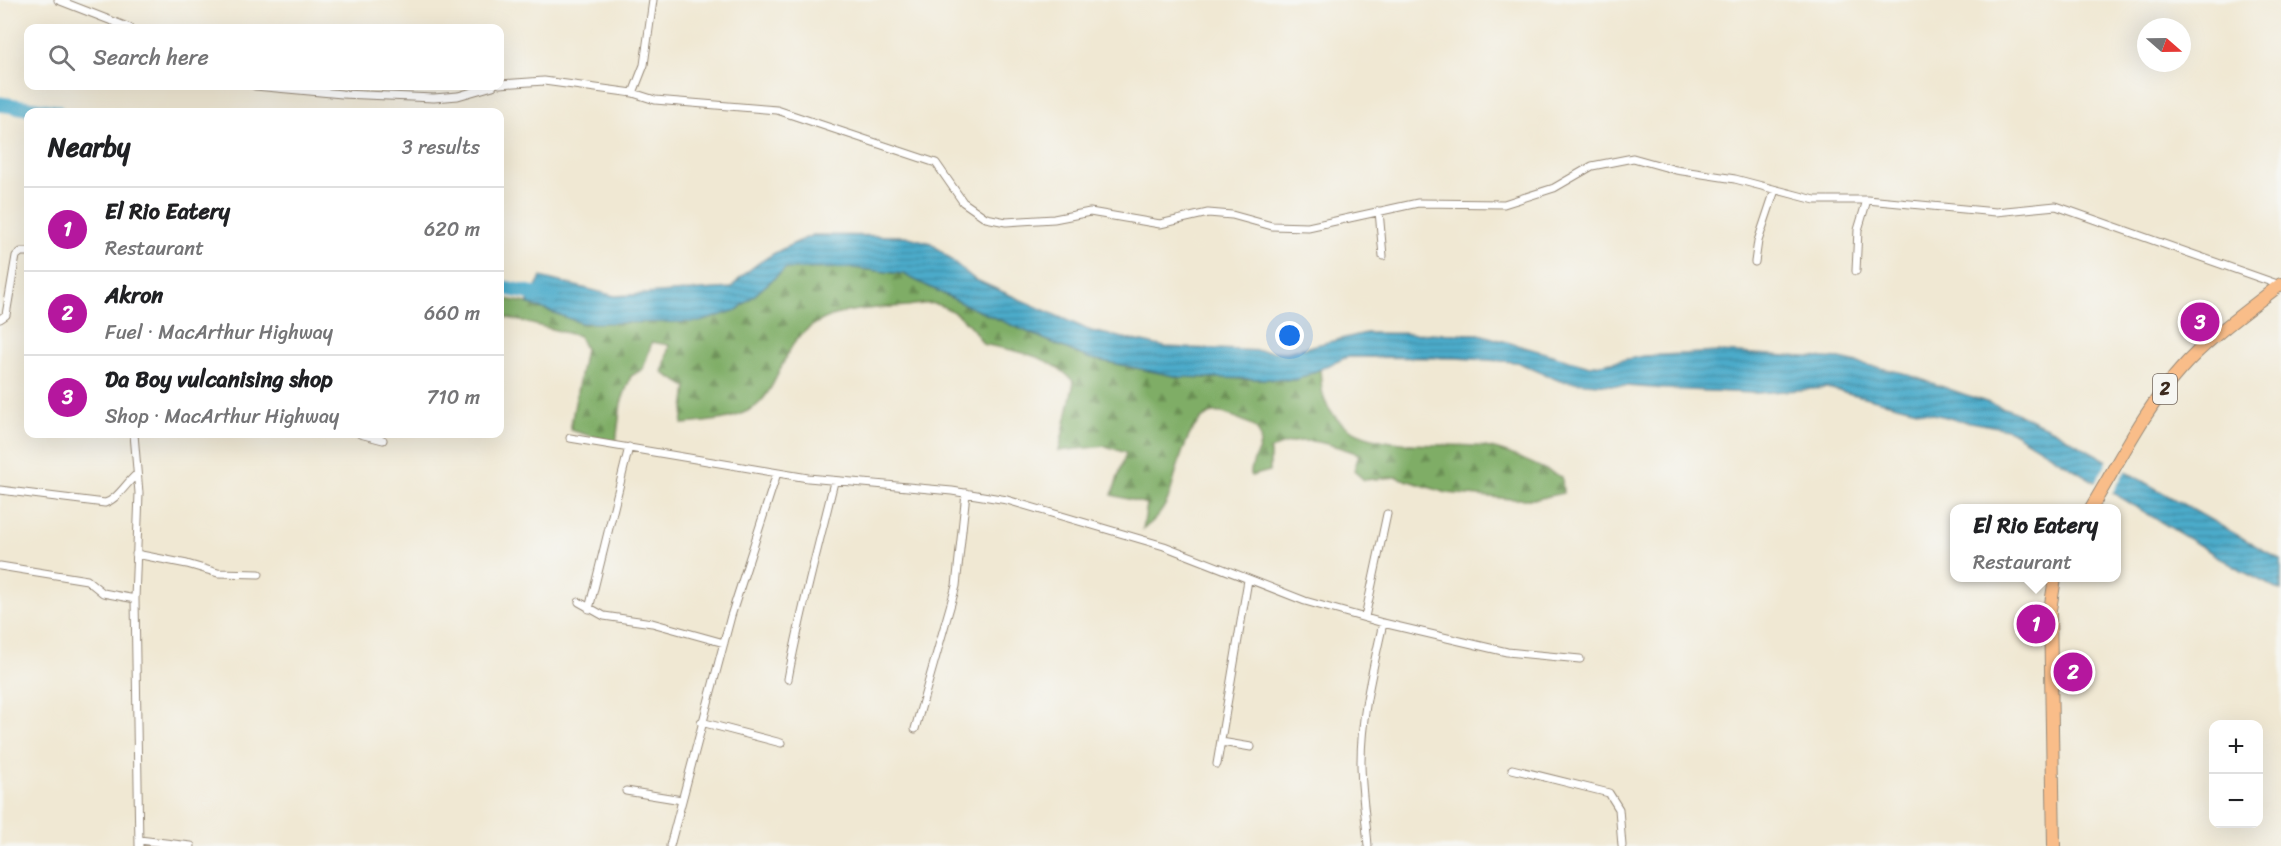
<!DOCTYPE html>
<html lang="en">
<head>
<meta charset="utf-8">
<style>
  :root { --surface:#fff; --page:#f6f6f6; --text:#202124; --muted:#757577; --line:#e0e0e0; --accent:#b5179e }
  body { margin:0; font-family:Sriracha,sans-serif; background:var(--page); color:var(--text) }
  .controls { position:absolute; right:18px; bottom:18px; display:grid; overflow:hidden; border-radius:12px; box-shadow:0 6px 24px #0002 }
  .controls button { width:54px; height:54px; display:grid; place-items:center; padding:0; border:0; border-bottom:2px solid var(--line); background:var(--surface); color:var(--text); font:30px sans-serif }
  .compass { position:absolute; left:2137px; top:18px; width:54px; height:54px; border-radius:50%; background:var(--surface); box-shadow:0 6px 24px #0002; rotate:110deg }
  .you { position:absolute; left:1290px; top:336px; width:21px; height:21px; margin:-15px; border:4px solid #fff; border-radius:50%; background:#1a73e8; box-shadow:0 0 0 9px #1a73e833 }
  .badge { display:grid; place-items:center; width:39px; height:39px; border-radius:50%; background:var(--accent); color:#fff; font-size:20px; font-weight:700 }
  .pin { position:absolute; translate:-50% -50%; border:3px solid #fff; box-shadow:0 2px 6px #0006 }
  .popup { position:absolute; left:1950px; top:504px; width:171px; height:78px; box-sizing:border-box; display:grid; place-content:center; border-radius:12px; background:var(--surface); filter:drop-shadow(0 2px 4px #0005); font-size:20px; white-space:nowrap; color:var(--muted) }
  .popup b { font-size:22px; color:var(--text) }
  .popup::after { content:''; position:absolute; left:50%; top:100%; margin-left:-12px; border:12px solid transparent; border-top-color:var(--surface) }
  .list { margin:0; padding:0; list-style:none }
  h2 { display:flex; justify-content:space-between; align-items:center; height:78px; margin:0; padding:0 24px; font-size:26px }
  h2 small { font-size:20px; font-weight:400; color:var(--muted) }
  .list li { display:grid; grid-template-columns:39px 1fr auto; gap:18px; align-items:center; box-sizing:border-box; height:84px; padding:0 24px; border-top:2px solid var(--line) }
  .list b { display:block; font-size:22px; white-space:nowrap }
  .list p { margin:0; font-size:20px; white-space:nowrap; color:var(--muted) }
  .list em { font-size:20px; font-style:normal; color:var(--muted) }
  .icon { flex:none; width:33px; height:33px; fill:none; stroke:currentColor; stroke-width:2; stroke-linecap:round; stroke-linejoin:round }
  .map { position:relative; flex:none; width:2281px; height:846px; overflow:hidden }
  .search { position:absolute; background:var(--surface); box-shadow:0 6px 24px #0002; left:24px; top:24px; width:480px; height:66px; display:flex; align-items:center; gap:15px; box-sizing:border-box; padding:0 21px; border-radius:12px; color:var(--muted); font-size:22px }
  .panel { position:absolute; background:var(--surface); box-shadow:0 6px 24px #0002; left:24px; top:108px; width:480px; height:330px; border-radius:12px }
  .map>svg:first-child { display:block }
  .forest { fill:url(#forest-firs); stroke:#5d6c42; stroke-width:1.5 }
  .water { fill:url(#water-rules); stroke:#436a74; stroke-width:1.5 }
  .pier { fill:#f0e8d3 }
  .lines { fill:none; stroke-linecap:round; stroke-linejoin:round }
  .river { stroke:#4babca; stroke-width:15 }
  .minor-casing { stroke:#968978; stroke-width:9 }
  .trunk-casing { stroke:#968978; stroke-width:14 }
  .minor { stroke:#fff; stroke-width:7 }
  .trunk { stroke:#f9bd89; stroke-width:12 }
  .labels { text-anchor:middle; stroke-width:6; stroke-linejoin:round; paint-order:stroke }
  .shield { fill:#f6f6f2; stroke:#73675e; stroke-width:1.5 }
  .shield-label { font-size:18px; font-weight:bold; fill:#3b2a1e }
</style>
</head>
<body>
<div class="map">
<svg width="2281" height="846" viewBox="0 0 2281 846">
  <defs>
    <pattern id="forest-firs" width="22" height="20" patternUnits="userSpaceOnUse" patternTransform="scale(1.5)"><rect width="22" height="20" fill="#7fad66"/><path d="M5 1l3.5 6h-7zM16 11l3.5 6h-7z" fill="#698d53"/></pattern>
    <pattern id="water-rules" width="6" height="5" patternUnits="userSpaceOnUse" patternTransform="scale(1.5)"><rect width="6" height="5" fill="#4babca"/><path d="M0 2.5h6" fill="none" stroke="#408ba3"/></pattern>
  </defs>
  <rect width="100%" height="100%" fill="#f6f6f2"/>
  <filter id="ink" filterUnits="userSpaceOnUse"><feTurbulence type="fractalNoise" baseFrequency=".0167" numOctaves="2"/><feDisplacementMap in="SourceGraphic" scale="12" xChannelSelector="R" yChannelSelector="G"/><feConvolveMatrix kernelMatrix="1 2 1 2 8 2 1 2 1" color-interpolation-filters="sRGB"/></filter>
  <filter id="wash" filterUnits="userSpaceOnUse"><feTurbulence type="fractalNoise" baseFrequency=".008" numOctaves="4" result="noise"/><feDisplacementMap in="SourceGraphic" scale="24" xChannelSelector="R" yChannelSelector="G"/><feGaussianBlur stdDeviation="1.35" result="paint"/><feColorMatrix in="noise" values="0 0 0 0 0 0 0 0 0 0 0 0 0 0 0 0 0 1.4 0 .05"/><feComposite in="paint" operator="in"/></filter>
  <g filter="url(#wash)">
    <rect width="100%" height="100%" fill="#f0e8d3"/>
    <path class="forest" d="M854 268 903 274 972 308 1088 358 1179 377 1296 380 1320 369C1321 379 1321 392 1325 401 1348 456 1435 441 1485 447 1510 451 1538 467 1562 477L1563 493 1537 499H1511L1447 493 1396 477 1364 480 1354 471 1359 454C1327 443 1302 433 1270 450V471L1251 476C1249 462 1263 450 1260 436 1257 426 1248 423 1239 419 1234 417 1227 414 1222 413 1187 407 1177 474 1169 497 1163 511 1156 520 1143 529L1147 504 1112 495 1126 453 1106 446 1059 451 1074 382C1049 354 1018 352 983 344 972 325 957 310 935 304 928 302 916 305 908 306 870 308 824 308 797 339 783 355 773 397 753 408 732 421 706 422 682 424L687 387 663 373 669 345 652 342 643 369 631 376 621 403 616 443 570 430 585 349 579 336 500 316V298L527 303 581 323 737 310 785 269Z"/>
    <path class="water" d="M813 235 905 236 931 243 974 279 1091 331 1165 347 1287 352 1366 333 1479 334 1590 366 1644 356 1719 352 1840 359 1903 373 2012 411 2053 430 2281 560V591L2240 570 2008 429 1954 419 1827 388 1755 393 1665 389 1560 381 1517 362 1457 358 1347 357 1296 380 1179 377 1088 358 972 308 903 274 854 268 785 269 737 310 700 322 581 323 527 303 541 277 615 296 731 288C754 261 781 249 813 235Z"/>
    <path class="pier" d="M2109 458 2127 468 2111 495 2094 485Z"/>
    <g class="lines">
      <path class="river" d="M0 104 57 112
        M500 287 552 297"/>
    </g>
  </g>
  <g filter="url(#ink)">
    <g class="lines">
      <defs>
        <path id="minor" d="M58 0 130 28
          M500 84 544 81 633 93 655 100 777 110 936 163 963 202 986 218 1006 222 1054 219 1090 212 1160 224 1208 213 1232 215 1272 226 1308 227 1418 203 1504 204 1554 188 1592 166 1633 158 1676 170 1735 179 1815 200H1867L1996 212 2056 206 2280 285
          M255 86 342 94 434 98 458 96 493 86
          M633 93 644 65 653 0
          M1379 211 1383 256
          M1755 262 1758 241 1775 190
          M1856 271 1858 230 1867 200
          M0 319 6 315 16 256 21 252H28
          M134 434 139 493 135 599 139 846
          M360 434 383 440
          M570 438 808 478 952 491 1007 500 1164 546 1305 601 1383 623 1507 652 1580 659
          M0 490 105 503C118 499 126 483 137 474
          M136 554 187 564 218 573 259 574
          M0 566 87 580 103 593 135 599
          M579 602 604 616 652 623 724 643
          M589 609 629 447
          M1365 617 1387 514
          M788 679C800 613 818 548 834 482
          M701 722 781 743
          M915 729 956 586 966 493
          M1221 742 1251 747
          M1217 764 1248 580
          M1512 769 1609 793 1619 809 1622 846
          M626 791 682 800
          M139 840 191 846
          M670 846 731 616 777 473
          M1368 846C1366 818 1361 790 1361 762 1361 715 1373 669 1383 623"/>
        <path id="trunk" d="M2091 508C2119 462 2144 410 2180 370 2209 337 2247 311 2281 284
          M2054 846 2050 610 2055 578"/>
      </defs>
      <use href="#minor" class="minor-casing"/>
      <use href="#trunk" class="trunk-casing"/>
      <use href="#minor" class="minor"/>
      <use href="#trunk" class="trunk"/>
    </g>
  </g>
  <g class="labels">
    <rect class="shield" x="2153" y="374" width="24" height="30" rx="4.5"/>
    <g class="shield-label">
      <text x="2165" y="395">2</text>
    </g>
  </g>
</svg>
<div class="controls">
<button>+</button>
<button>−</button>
</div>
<svg class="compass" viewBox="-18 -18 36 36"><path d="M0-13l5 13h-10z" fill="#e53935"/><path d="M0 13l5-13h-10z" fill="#757577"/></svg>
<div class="you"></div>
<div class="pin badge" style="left:2036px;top:624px">1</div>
<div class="popup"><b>El Rio Eatery</b>Restaurant</div>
<div class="pin badge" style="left:2073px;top:672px">2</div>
<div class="pin badge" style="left:2200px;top:322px">3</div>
<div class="search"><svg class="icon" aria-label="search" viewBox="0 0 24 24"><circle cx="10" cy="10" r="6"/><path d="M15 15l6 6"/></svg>Search here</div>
<section class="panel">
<h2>Nearby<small>3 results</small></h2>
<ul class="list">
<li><span class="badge">1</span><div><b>El Rio Eatery</b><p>Restaurant</p></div><em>620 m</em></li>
<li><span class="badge">2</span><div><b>Akron</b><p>Fuel · MacArthur Highway</p></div><em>660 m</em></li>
<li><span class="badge">3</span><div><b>Da Boy vulcanising shop</b><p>Shop · MacArthur Highway</p></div><em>710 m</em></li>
</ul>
</section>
</div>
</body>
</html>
